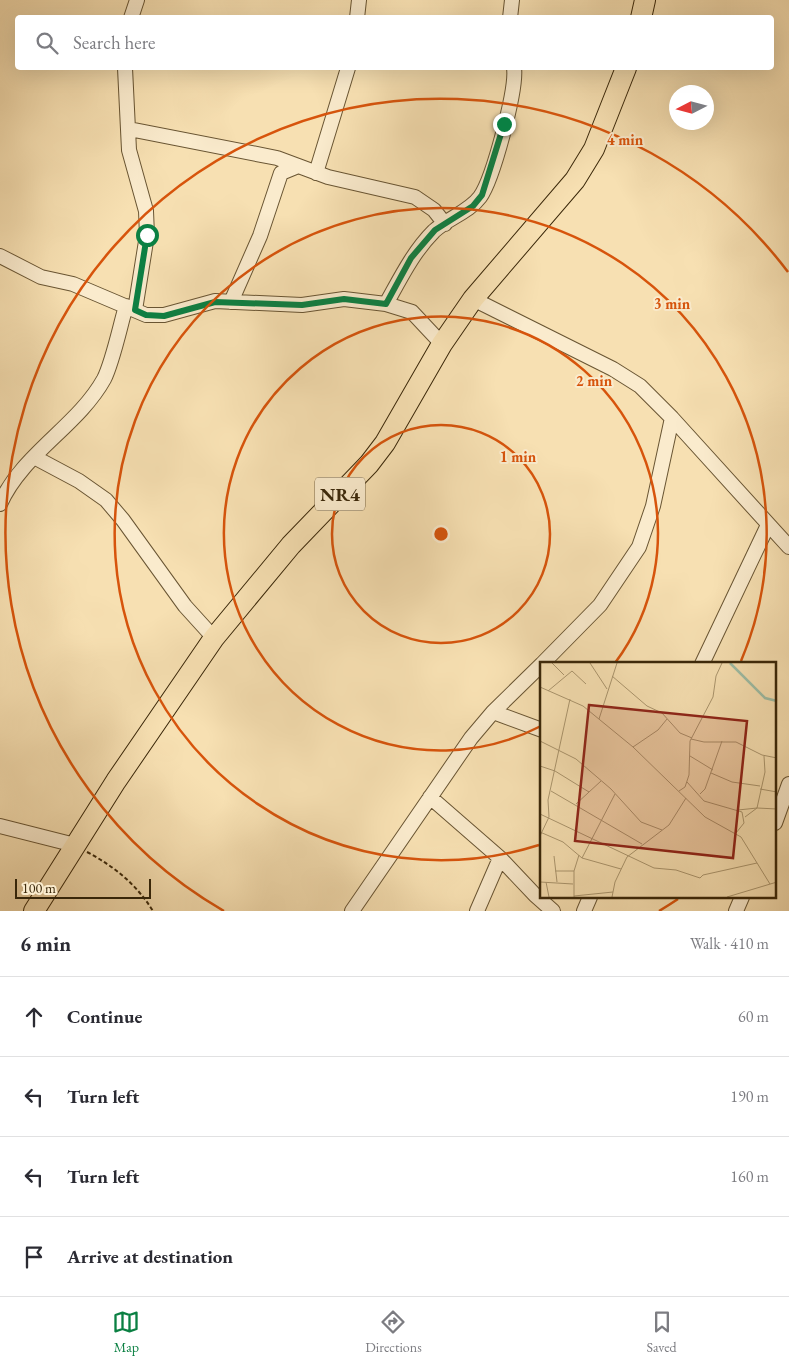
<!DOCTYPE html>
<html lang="en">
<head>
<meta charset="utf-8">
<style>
  :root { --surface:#fff; --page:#f7f7f7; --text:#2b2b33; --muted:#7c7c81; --line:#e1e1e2; --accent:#0b8043 }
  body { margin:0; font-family:"EB Garamond",serif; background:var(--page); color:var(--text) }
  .compass { position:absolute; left:669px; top:85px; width:45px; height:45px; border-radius:50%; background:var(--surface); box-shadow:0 5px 20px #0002; rotate:264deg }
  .scale { position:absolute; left:15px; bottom:12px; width:136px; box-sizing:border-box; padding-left:5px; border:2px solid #3a2709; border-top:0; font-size:14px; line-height:18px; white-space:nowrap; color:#3a2709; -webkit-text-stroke:4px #faebcd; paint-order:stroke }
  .stop { position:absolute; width:15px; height:15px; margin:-11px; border:4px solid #0b8043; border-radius:50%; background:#fff }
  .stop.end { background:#0b8043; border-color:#fff; box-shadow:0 1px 5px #0008 }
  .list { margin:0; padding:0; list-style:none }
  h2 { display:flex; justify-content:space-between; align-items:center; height:65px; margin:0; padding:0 20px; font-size:21px }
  h2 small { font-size:16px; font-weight:400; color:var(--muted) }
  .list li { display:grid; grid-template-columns:32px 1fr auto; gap:15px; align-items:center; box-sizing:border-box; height:80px; padding:0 20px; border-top:1px solid var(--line) }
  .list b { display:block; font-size:19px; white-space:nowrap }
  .list em { font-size:16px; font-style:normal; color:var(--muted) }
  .icon { flex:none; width:28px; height:28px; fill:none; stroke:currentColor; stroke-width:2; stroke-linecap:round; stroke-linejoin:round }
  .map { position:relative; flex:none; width:789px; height:911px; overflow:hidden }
  .search { position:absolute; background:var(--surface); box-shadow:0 5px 20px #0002; left:15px; right:15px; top:15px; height:55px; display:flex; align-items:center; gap:12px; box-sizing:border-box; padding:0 18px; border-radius:5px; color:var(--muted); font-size:19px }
  .sheet { height:385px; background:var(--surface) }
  nav { display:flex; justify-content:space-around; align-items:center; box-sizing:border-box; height:70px; border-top:1px solid var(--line); background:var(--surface); font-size:14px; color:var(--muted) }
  nav a { display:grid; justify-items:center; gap:2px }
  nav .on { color:var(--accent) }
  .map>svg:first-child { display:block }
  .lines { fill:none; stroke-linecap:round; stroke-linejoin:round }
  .minor-casing { stroke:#695533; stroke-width:16 }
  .highway-casing { stroke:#3a2709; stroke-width:22 }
  .path { stroke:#3a2709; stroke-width:2; stroke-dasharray:4 2.5; stroke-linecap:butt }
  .minor { stroke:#faebcd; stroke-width:14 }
  .highway { stroke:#f7e0b2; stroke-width:20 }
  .route { stroke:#0b8043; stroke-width:6 }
  .ring { fill:none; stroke:#d7540c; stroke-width:2.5 }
  .labels { text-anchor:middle; stroke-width:4; stroke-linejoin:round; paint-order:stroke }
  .shield { fill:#faebcd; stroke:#746244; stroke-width:1 }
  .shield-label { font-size:19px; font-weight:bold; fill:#3a2709 }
  .inset-river { fill:none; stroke:#9ebea7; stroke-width:2.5 }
  .inset-road { fill:none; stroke:#ab966e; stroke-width:1 }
  .view { fill:#8f2418; fill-opacity:0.15; stroke:#8f2418; stroke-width:2.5 }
  .inset-edge { fill:none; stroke:#3a2709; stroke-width:2.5 }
  .centre { fill:#d7540c; stroke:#faebcd; stroke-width:2.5 }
  .ring-label { font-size:15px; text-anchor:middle; font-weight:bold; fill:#d7540c; stroke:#faebcd; stroke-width:4; stroke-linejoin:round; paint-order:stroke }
</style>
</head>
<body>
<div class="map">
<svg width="789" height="911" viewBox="0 0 789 911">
  <rect width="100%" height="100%" fill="#f7e0b2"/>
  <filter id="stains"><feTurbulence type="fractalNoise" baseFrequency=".004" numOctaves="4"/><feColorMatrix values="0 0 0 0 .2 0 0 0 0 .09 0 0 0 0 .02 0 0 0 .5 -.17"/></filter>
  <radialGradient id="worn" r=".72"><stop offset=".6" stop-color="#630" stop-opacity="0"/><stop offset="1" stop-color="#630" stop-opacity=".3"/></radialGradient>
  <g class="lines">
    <defs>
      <path id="minor" d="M131 18 137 0
        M357 18 359 0
        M510 18 512 0
        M125 68 129 150 146 211 147 235 135 310
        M129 129 277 158 328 177 415 197 434 210 445 224
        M316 173 348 68
        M0 256 41 277 73 284 146 315H164L215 301 302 305 344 299 386 304 412 312 442 344
        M473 299 613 369 640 386 672 418 789 547
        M231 302 260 236 281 173 298 166
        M386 304C400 279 413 252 434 231 448 218 469 212 480 197 493 179 517 89 514 68
        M34 457 79 481 106 500 123 520 185 606 214 638
        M0 504C22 454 78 426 104 379 113 361 120 326 126 306
        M542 664 600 605 639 547 653 506 672 418
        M702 664 768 525
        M493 712 542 730
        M430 797 500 858 535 895 553 911
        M775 823 789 784
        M0 826 75 845
        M352 911 471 738 493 712 542 664
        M477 911 500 858
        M584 911 590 897
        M736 911 742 897"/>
      <path id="highway" d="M641 18 645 0
        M34 911 116 781 214 638 291 545 369 464 385 443 442 344 473 299 575 180 594 149 626 68"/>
    </defs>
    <use href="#minor" class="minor-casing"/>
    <use href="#highway" class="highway-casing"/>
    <path class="path" d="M87 852C115 867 136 884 153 911"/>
    <use href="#minor" class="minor"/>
    <use href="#highway" class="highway"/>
  </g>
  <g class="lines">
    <path class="route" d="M147 235 135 310 146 315 164 316 215 302 302 305 344 299 386 304 411 258 435 230 473 206 482 195 504 124"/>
  </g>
  <g class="ring">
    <circle cx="441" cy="534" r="109"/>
    <path d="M541 726A217 217 0 1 1 615 663"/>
    <path d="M539 845A326 326 0 1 1 741 661"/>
    <path d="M678 899A435 435 0 0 1 659 911M224 911A435 435 0 1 1 788 272"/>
  </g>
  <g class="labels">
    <rect class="shield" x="315" y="477.5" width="50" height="33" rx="4"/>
    <g class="shield-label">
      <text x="340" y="501">NR4</text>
    </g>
  </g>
  <g transform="translate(540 662)">
    <rect width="236" height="236" fill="#f7e0b2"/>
    <path class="inset-river" d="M190 1 225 36 237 39"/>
    <path class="inset-road" d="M12 1 24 13M50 1 67 27M72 14 107 44 122 51 140 71 152 76M0 25 43 44 93 85 165 155 201 175 230 222M8 29 32 9 46 22M59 57 77 1M151 77 164 80H196L222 93 237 96M0 79 36 97 71 127 101 160 122 168M93 85 118 68 127 57M150 94 173 108M0 104 15 109 49 130M171 111 192 120 220 124M147 120 164 139 202 150 204 161 196 171M220 127 237 130M11 129 102 182M139 129 145 125 149 113 150 79 173 35 176 14 182 1M160 132 165 127 182 79M36 142 61 119M198 148 217 146 225 110 224 94M0 152 114 206 136 208 160 216 163 213 217 201M205 155 217 146 237 147M0 170 23 180 42 196 81 207M0 174 9 155 8 138 30 37M14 194 17 220M42 196 75 132M15 209H34M0 220 33 222M6 220 9 235M34 234 73 230M34 235V209L39 193M72 235 75 220 87 195 129 163 146 136M187 235 237 220"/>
    <path class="view" d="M49 43 207 59 193 196 35 179Z"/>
    <rect width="236" height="236" class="inset-edge"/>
  </g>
  <circle cx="441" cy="534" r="8" class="centre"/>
  <g class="ring-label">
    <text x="625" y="145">4 min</text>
    <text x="672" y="309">3 min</text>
    <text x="594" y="386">2 min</text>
    <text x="518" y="462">1 min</text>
  </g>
  <rect width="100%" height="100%" filter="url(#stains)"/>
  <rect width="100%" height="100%" fill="url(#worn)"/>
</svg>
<svg class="compass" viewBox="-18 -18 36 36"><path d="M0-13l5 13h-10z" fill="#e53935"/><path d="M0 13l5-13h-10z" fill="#7c7c81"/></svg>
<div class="scale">100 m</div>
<div class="stop" style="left:147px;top:235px"></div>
<div class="stop end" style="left:504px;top:124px"></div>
<div class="search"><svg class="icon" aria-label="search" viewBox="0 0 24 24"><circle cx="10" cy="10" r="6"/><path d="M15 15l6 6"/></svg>Search here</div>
</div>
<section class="sheet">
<h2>6 min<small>Walk · 410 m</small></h2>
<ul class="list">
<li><svg class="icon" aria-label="ahead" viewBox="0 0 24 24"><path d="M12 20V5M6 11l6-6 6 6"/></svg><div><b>Continue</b></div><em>60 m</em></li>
<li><svg class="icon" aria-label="left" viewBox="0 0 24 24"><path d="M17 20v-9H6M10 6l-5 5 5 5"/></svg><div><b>Turn left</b></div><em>190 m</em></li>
<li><svg class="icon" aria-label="left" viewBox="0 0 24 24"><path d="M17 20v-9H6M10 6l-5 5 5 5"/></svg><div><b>Turn left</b></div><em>160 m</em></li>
<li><svg class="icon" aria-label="arrive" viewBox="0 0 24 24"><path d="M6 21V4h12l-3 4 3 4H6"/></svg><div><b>Arrive at destination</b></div></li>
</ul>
</section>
<nav>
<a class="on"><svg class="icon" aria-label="map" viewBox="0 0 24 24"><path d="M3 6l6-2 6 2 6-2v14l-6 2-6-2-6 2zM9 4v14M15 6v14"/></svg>Map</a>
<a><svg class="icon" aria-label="directions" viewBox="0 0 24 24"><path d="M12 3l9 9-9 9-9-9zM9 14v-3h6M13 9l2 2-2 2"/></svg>Directions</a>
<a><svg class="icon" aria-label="saved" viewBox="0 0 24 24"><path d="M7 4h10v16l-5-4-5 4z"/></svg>Saved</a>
</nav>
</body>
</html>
